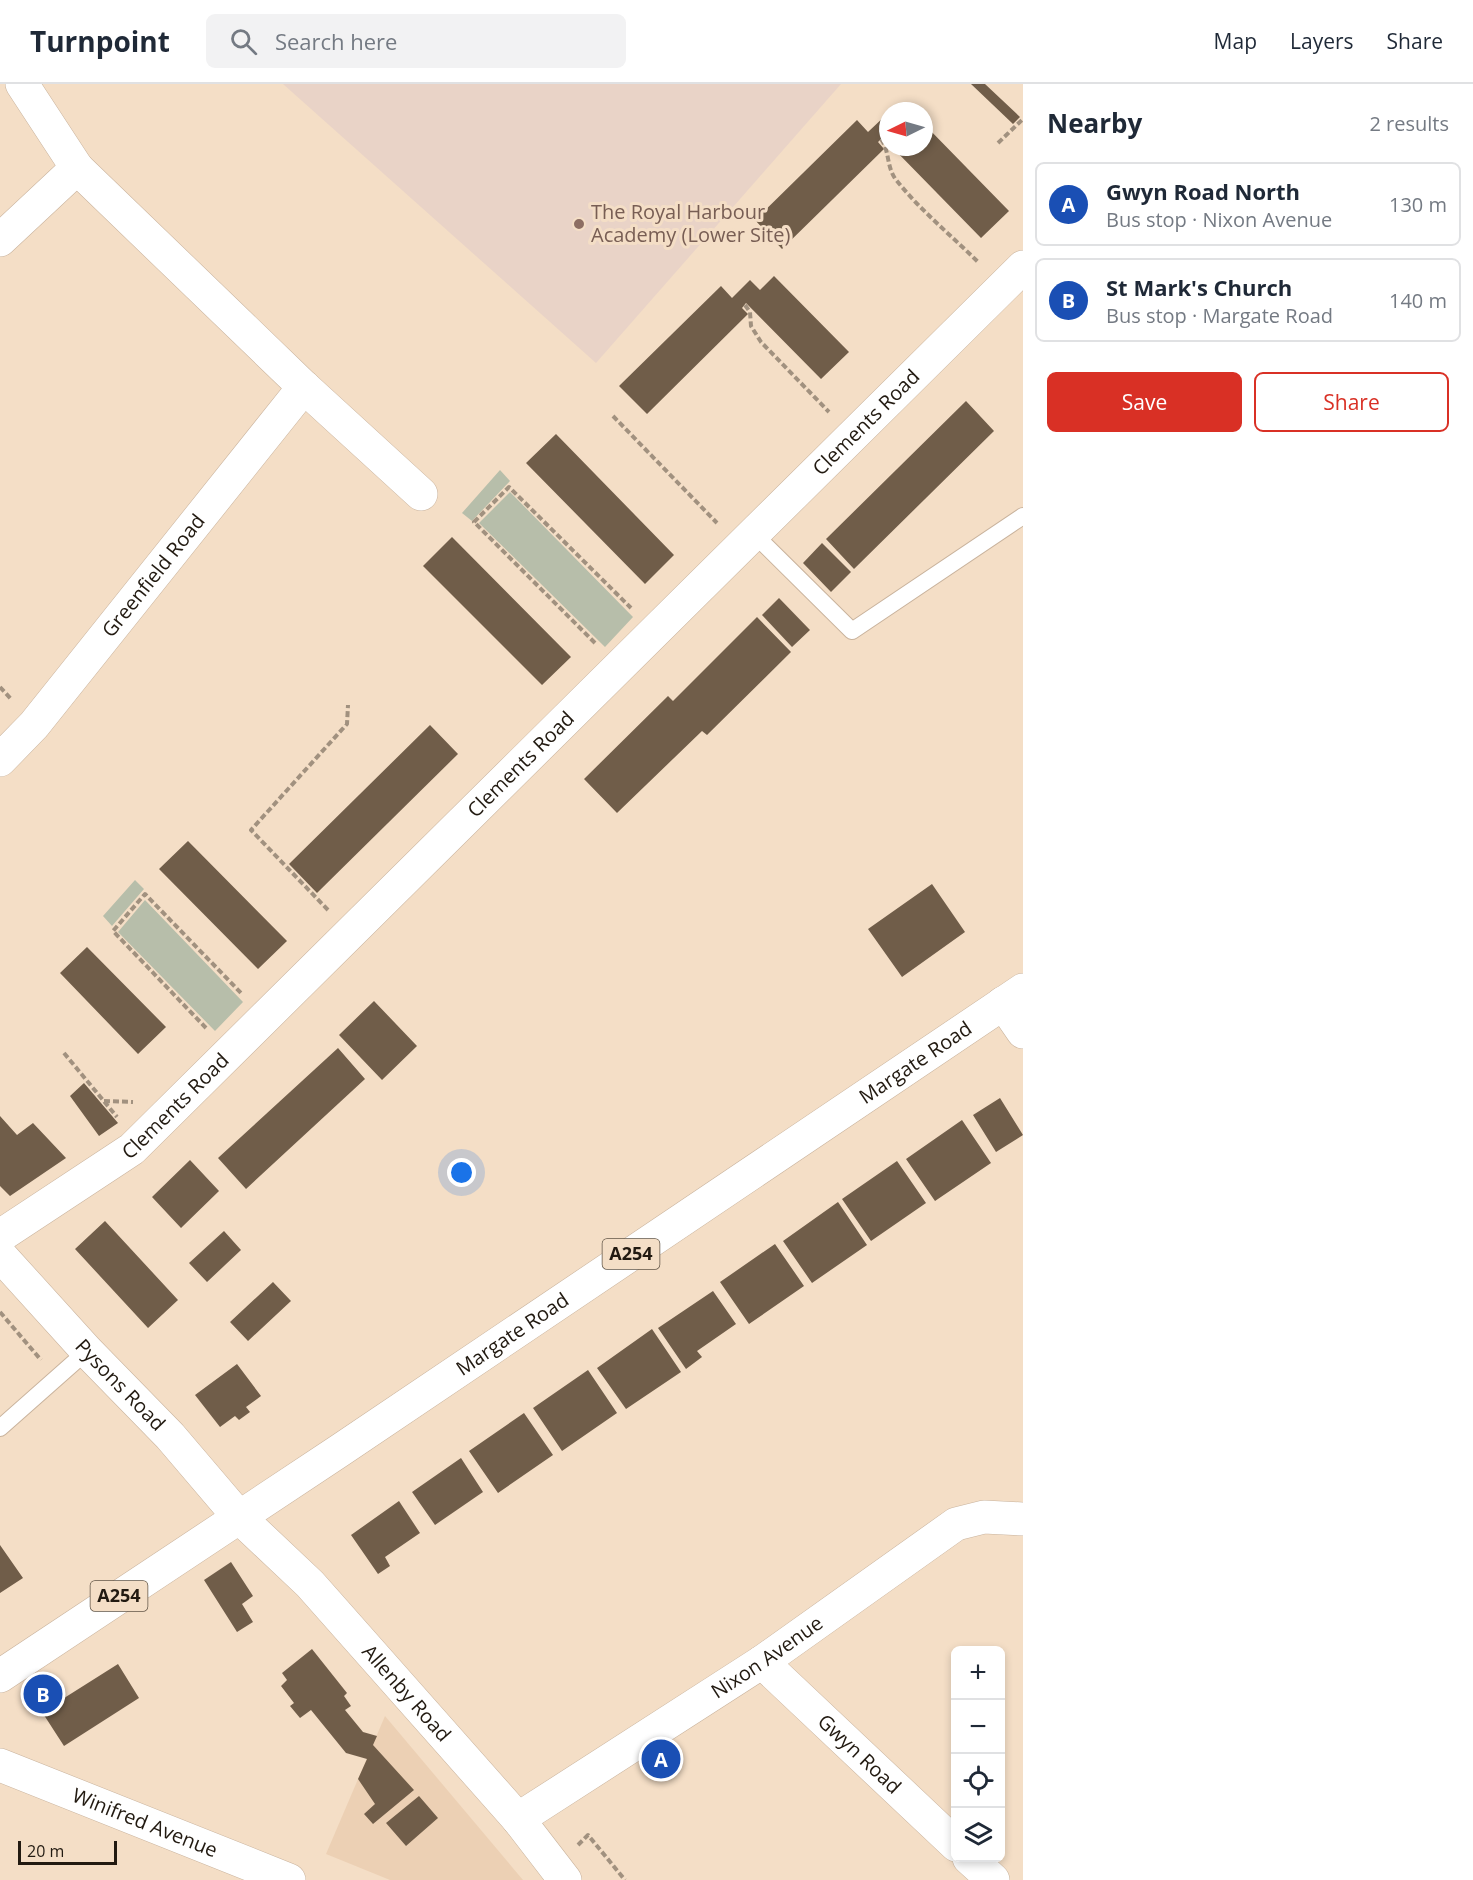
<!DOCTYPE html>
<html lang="en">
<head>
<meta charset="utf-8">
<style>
  :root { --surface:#fff; --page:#f2f2f3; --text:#1f2937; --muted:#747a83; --line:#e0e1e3; --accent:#d93025 }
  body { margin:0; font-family:"Open Sans",sans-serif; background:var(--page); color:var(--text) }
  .controls { position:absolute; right:18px; bottom:18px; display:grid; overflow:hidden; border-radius:9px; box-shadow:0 3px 9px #0003 }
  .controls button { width:54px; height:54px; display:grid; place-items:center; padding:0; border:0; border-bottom:2px solid var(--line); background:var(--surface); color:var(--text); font:30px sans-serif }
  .compass { position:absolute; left:879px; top:18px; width:54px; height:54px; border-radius:50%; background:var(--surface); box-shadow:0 3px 9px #0003; rotate:265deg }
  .scale { position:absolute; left:18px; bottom:15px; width:99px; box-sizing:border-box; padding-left:6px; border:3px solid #221a11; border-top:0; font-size:16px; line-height:21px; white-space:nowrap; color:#221a11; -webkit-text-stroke:4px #f4dec6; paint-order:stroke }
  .you { position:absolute; left:462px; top:1089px; width:21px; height:21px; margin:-15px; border:4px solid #fff; border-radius:50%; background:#1a73e8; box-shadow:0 0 0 9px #1a73e833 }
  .badge { display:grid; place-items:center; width:39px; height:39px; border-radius:50%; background:var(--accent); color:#fff; font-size:20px; font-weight:700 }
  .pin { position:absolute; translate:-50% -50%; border:3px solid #fff; box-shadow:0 2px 6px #0006 }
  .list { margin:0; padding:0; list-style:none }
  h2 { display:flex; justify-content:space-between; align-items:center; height:78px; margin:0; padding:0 24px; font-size:26px }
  h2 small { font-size:20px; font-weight:400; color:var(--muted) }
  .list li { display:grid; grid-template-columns:39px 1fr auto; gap:18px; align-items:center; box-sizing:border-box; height:84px; margin:0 12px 12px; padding:0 12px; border:2px solid var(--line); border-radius:9px }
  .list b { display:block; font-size:22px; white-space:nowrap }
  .list p { margin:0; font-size:20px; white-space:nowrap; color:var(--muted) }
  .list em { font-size:20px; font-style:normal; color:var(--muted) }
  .actions { display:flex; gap:12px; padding:18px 24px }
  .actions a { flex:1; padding:14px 0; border:2px solid var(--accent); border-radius:9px; text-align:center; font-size:21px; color:var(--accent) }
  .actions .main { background:var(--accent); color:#fff }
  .icon { flex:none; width:33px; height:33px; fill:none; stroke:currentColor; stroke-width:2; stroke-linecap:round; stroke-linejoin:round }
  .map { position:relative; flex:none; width:1023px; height:1796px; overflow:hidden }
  header { display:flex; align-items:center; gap:36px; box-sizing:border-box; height:84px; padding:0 30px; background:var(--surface); border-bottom:2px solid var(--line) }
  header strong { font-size:28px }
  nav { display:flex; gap:33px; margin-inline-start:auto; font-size:21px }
  .search { width:420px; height:54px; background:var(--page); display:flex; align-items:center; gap:15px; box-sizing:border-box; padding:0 21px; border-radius:9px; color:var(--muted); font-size:22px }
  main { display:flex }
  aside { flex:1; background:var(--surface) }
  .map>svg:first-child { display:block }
  .built { fill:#ecd0b4 }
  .education { fill:#e9d3c7 }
  .green { fill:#b7beaa }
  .building { fill:#705d49 }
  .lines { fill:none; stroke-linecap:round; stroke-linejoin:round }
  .service-casing { stroke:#c9b39d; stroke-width:18 }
  .minor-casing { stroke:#c9b39d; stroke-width:34 }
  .tertiary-casing { stroke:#c9b39d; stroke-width:34 }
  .primary-casing { stroke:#c9b39d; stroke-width:34 }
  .path { stroke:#a1917f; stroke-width:4; stroke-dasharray:6 3; stroke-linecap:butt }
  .service { stroke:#fff; stroke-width:16 }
  .minor { stroke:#fff; stroke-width:33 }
  .tertiary { stroke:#fff; stroke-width:33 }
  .primary { stroke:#fff; stroke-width:33 }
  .education-dot { fill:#8d6e63; stroke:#f4dec6; stroke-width:2 }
  .labels { text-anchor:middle; stroke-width:6; stroke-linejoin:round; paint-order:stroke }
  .shield { fill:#f4dec6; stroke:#615547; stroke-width:1.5 }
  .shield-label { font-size:18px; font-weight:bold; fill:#221a11 }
  .education-label { font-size:20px; fill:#785e54; stroke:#f4dec6; text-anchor:start }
  .street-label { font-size:20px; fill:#221a11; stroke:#f4dec6 }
</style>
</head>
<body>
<header>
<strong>Turnpoint</strong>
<div class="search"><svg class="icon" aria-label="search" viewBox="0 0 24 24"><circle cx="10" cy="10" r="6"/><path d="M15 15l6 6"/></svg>Search here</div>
<nav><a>Map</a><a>Layers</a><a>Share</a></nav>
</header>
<main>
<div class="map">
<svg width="1023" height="1796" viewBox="0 0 1023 1796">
  <rect width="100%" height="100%" fill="#f4dec6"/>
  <path class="built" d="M385 1632 523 1796H390L326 1770Z"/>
  <path class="education" d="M283 0H841L596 279Z"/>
  <path class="green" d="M500 386 510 397 472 437 462 429Z
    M510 408 633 533 605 563 479 439Z
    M135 796 144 805 112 842 103 832Z
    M145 816 243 918 215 947 118 848Z"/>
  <path class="building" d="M971 0H985L1020 33 1013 40Z
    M886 31 888 33V58L883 53 878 58 884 65 782 165 755 136 857 36 868 48Z
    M924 40 1009 127 981 154 892 63H924Z
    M774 192 849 268 821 295 746 219 742 224 748 230 647 330 619 302 721 202 732 214 750 196 760 206Z
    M966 317 994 347 854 485 826 455Z
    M556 350 674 471 645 500 526 379Z
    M452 453 571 573 542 601 423 482Z
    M822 459 851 488 831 508 803 479Z
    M779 514 810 546 792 563 762 531Z
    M757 533 791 568 707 651 702 647 617 729 584 695 668 612 673 617Z
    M430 641 458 670 317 809 289 780Z
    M188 757 287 857 258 885 159 785Z
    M932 800 965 848 902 893 868 845Z
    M87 863 166 943 138 970 60 889Z
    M374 917 417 962 382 996 339 951Z
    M338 964 365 995 246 1105 218 1074Z
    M84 999 118 1039 99 1052 70 1012Z
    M1000 1014 1023 1051 996 1068 973 1031Z
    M0 1032 17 1051 33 1039 66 1074 10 1112 0 1102Z
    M962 1036 991 1079 935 1117 906 1075Z
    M190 1076 219 1107 181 1144 152 1113Z
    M897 1077 926 1119 871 1157 842 1115Z
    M838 1118 867 1161 812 1199 783 1157Z
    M105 1137 178 1216 148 1244 75 1165Z
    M224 1147 241 1166 207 1198 189 1179Z
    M775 1160 804 1202 749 1240 720 1198Z
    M273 1198 291 1217 248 1257 230 1238Z
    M713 1207 736 1240 697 1267 702 1273 686 1285 658 1244Z
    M652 1245 681 1288 626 1325 597 1284Z
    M237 1280 261 1312 246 1323 250 1328 239 1336 235 1332 220 1343 195 1311Z
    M588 1286 617 1329 562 1367 533 1324Z
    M524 1329 553 1371 498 1409 469 1367Z
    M461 1374 483 1408 435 1441 412 1408Z
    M399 1417 420 1449 385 1473 390 1482 378 1490 351 1451Z
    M0 1461 23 1494 0 1509Z
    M231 1478 253 1512 242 1520 253 1538 237 1548 204 1496Z
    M312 1565 347 1609 344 1612 351 1622 345 1626 363 1648 377 1652 373 1661 414 1706 373 1740 364 1730 375 1720 358 1695 367 1675 346 1669 311 1626 300 1634 290 1622 294 1619 281 1602 287 1596 282 1589Z
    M118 1580 139 1614 64 1662 42 1628Z
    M419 1712 438 1734 406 1762 386 1739Z"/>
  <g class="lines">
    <defs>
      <path id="service" d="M754 450 852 547 1023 432
        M0 1344 87 1267"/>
      <g id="minor">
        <path d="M22 0 77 84 304 303 421 410"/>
        <path d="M0 156 77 84"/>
        <path id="s1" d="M0 676 34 641 304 303"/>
        <path d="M1003 919 1023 948"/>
        <path id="s2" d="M0 1152 132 1065 1023 183"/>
        <path id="s3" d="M762 1578 956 1761"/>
        <path id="s4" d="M0 1681 289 1796"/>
        <path id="s5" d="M518 1735 762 1578 956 1440 984 1433 1023 1435"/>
        <path d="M969 1774 993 1796"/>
      </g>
      <g id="tertiary">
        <path id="s6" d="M0 1171 87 1267 170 1352 239 1433 310 1500 518 1735 565 1796"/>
      </g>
      <g id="primary">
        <path id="s7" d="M0 1592 339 1367 1023 906"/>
      </g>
    </defs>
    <use href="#service" class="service-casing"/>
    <use href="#minor" class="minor-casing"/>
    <use href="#tertiary" class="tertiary-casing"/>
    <use href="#primary" class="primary-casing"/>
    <path class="path" d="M881 55C890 67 886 84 897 97 921 127 952 152 979 179
      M998 59 1023 35
      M745 221 750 228 751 242 761 258 829 328
      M613 332 717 439
      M595 559 474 438 509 403 631 524
      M0 603 12 616
      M328 826 251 746 347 640 348 621
      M206 944 113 847 145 810 242 910
      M64 969 117 1033
      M104 1017 133 1018
      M0 1228 41 1276
      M578 1761 588 1751 625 1796"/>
    <use href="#service" class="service"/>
    <use href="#minor" class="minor"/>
    <use href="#tertiary" class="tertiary"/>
    <use href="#primary" class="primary"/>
  </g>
  <circle class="education-dot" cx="579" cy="140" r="6"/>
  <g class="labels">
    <g class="shield">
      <rect x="602.5" y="1155" width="57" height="30" rx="4.5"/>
      <rect x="90.5" y="1497" width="57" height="30" rx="4.5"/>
    </g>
    <g class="shield-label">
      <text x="631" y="1176">A254</text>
      <text x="119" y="1518">A254</text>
    </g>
    <g class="education-label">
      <text x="591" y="135">The Royal Harbour<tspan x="591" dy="23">Academy (Lower Site)</tspan></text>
    </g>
    <g class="street-label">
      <text dy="7" stroke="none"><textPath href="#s2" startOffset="1191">Clements Road</textPath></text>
      <text dy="7" stroke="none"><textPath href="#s1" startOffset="240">Greenfield Road</textPath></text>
      <text dy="7" stroke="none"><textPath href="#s2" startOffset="705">Clements Road</textPath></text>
      <text dy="7" stroke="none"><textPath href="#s7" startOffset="1102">Margate Road</textPath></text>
      <text dy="7" stroke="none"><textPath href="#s2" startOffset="219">Clements Road</textPath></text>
      <text dy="7" stroke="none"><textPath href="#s7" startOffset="616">Margate Road</textPath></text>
      <text dy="7" stroke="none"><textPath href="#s6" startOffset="177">Pysons Road</textPath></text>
      <text dy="7" stroke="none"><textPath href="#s5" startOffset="297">Nixon Avenue</textPath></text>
      <text dy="7" stroke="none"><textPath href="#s6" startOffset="598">Allenby Road</textPath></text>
      <text dy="7" stroke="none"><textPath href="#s3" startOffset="134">Gwyn Road</textPath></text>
      <text dy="7" stroke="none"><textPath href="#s4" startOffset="156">Winifred Avenue</textPath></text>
    </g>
  </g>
</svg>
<div class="controls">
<button>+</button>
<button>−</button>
<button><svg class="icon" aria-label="locate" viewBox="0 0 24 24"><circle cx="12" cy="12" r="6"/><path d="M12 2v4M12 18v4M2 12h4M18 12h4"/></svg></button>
<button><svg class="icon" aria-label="layers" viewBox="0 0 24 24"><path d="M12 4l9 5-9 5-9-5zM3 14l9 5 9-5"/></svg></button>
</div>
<svg class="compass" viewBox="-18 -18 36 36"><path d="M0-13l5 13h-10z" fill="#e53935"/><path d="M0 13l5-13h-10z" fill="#747a83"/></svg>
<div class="scale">20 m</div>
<div class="you"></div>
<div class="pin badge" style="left:661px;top:1675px;background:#1a4fb4">A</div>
<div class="pin badge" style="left:43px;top:1610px;background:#1a4fb4">B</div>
</div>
<aside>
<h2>Nearby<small>2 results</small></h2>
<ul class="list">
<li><span class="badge" style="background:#1a4fb4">A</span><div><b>Gwyn Road North</b><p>Bus stop · Nixon Avenue</p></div><em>130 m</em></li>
<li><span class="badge" style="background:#1a4fb4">B</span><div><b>St Mark's Church</b><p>Bus stop · Margate Road</p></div><em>140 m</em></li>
</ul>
<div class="actions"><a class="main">Save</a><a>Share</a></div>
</aside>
</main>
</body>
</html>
